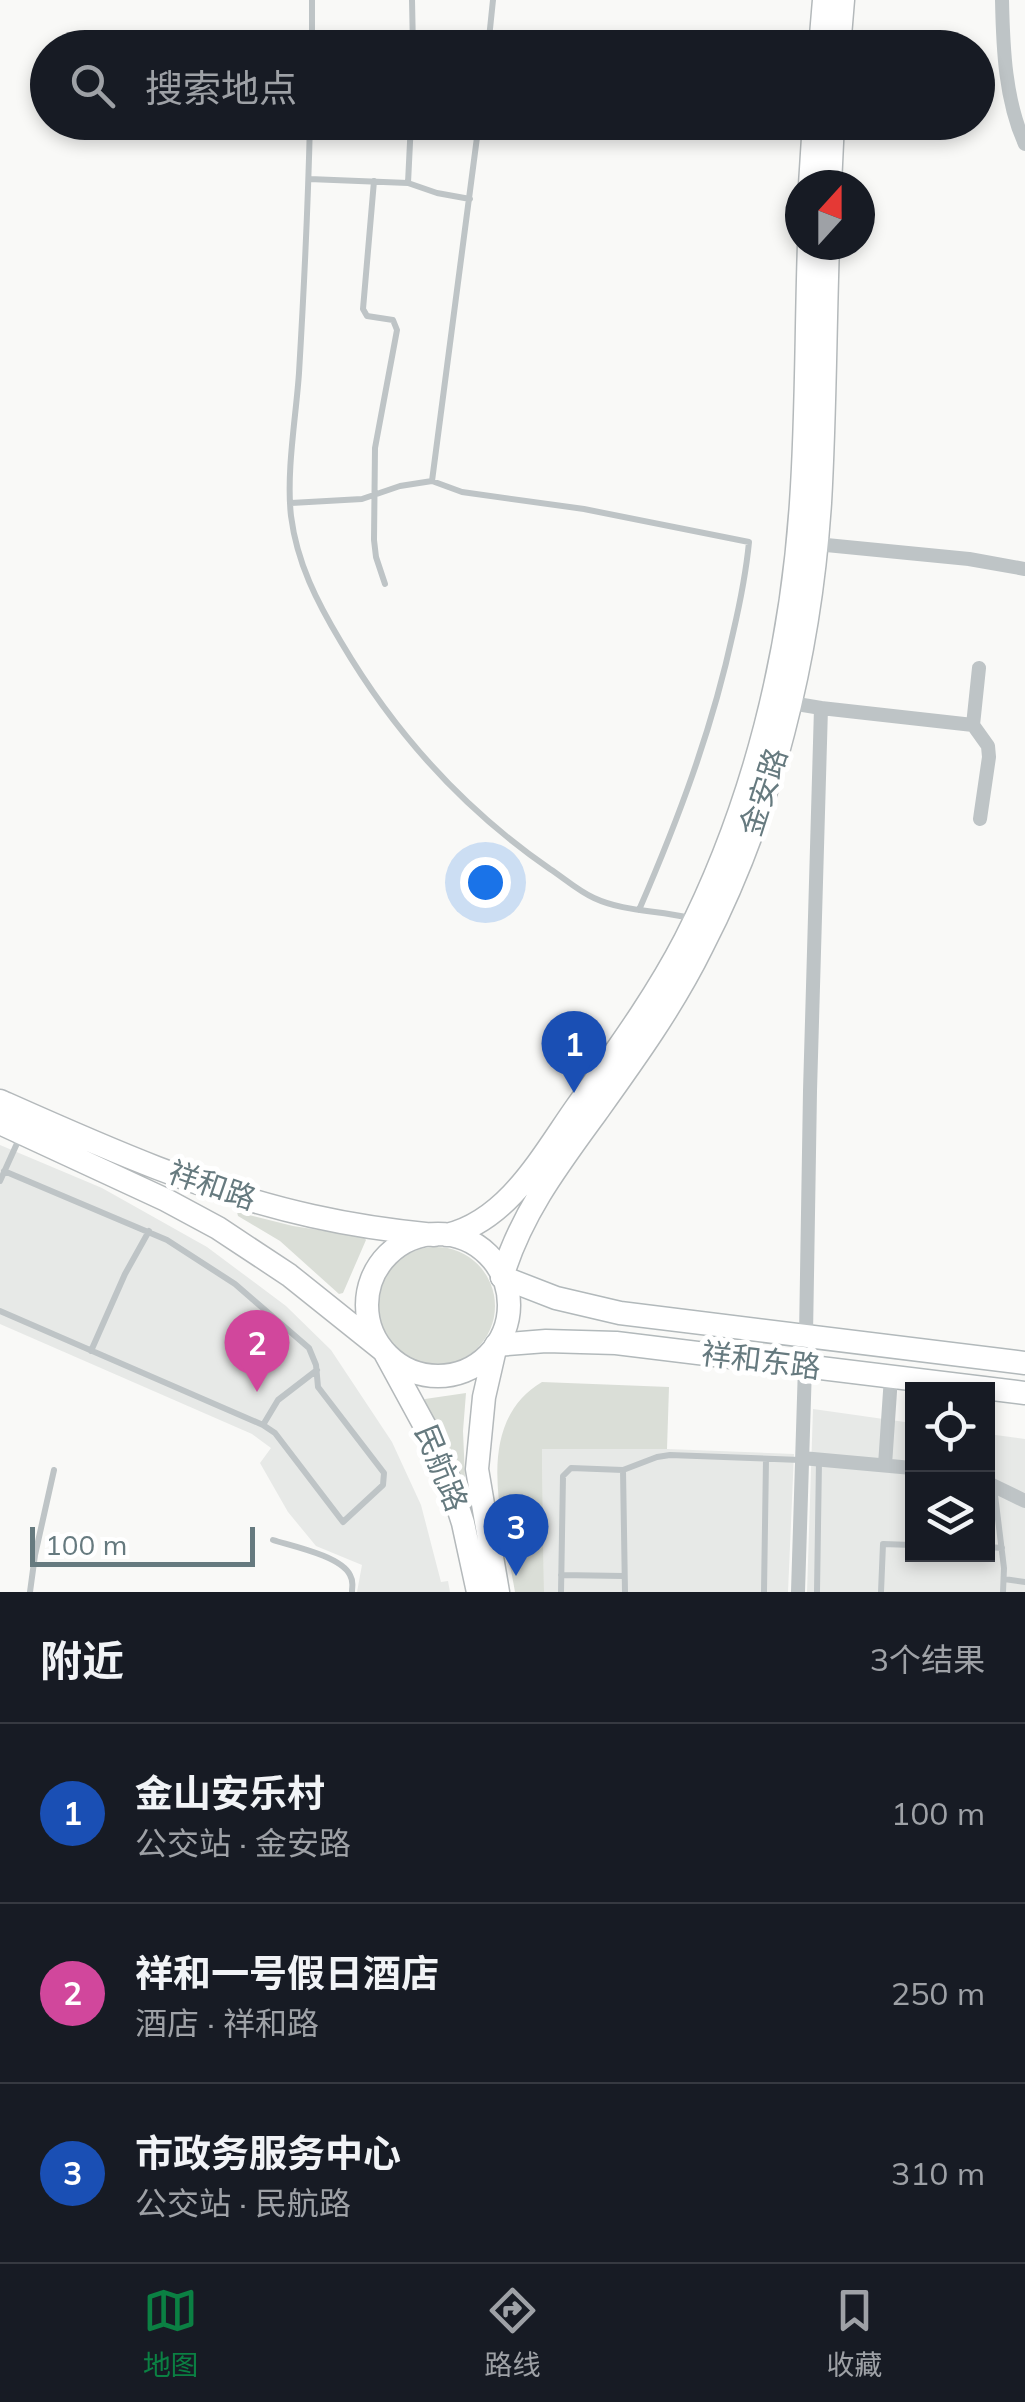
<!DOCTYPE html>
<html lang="zh">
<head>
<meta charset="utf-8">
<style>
  :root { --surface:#171b24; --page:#242831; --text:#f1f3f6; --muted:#9ea1a6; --line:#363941; --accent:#0b8043 }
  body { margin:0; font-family:Mulish,"Noto Sans SC",sans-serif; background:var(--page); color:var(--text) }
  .controls { position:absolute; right:30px; bottom:30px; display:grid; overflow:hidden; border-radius:0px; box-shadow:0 5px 15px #0003 }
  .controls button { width:90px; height:90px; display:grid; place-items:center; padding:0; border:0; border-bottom:2px solid var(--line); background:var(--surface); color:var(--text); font:50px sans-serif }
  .compass { position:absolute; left:785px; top:170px; width:90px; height:90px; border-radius:50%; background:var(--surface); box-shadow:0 5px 15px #0003; rotate:21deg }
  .scale { position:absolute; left:30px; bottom:25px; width:225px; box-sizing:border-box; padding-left:10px; border:5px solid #667a7f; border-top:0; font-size:28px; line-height:35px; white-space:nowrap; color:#667a7f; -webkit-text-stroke:8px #fff; paint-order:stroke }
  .you { position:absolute; left:485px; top:882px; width:35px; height:35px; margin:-25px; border:8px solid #fff; border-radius:50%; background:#1a73e8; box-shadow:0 0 0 15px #1a73e833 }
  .badge { display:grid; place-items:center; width:65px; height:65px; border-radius:50%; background:var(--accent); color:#fff; font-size:32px; font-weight:700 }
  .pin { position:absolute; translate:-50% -82px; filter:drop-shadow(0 2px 5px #0008) }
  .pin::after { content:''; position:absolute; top:52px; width:35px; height:30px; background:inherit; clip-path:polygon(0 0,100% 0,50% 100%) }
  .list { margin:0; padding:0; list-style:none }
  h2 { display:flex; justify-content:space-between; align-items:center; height:130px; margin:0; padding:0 40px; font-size:42px }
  h2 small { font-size:32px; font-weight:400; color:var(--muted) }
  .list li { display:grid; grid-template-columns:65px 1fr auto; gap:30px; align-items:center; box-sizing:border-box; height:180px; padding:0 40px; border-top:2px solid var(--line) }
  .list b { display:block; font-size:38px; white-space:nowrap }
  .list p { margin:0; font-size:32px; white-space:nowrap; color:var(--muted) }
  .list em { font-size:32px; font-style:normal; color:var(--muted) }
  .icon { flex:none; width:55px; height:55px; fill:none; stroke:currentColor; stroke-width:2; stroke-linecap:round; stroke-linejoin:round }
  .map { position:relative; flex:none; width:1025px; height:1592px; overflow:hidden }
  .search { position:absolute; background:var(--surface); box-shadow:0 5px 15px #0003; left:30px; right:30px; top:30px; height:110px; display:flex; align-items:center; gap:25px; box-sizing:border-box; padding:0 35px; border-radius:55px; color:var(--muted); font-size:38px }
  .sheet { height:670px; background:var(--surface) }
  nav { display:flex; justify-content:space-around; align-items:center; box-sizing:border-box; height:140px; border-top:2px solid var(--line); background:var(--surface); font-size:28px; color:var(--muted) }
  nav a { display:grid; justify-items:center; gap:5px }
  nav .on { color:var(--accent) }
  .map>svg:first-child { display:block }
  .built { fill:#e7e9e7 }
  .green { fill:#daded7 }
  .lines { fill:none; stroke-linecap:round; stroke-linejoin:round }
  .primary-casing { stroke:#b2b9bb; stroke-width:25 }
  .trunk-casing { stroke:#b4b9bb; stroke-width:25 }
  .service { stroke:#bec4c6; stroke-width:6 }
  .minor { stroke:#bec4c6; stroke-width:14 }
  .primary { stroke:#fff; stroke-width:22 }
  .trunk { stroke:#fff; stroke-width:22 }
  .labels { text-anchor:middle; stroke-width:10; stroke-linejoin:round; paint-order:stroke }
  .street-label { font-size:30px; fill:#667a7f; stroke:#fff }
</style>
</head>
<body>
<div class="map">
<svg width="1025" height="1592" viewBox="0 0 1025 1592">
  <rect width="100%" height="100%" fill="#f9f9f7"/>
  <path class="built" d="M0 1145 102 1188 207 1247 286 1306 331 1350 392 1442 421 1505 441 1582 448 1581 450 1592H357L362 1565 316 1546 288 1512 260 1463 271 1448 252 1434 0 1324Z
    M813 1409 912 1423V1554H988V1434L1025 1439V1592H807Z
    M542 1448 667 1449 794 1454 788 1592H544Z"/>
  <path class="green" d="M237 1212 293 1226 364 1237 366 1240 343 1293 339 1294 280 1241 238 1216Z
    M377 1306a59 59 0 1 1 118 0a59 59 0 1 1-118 0Z
    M542 1382 669 1387 667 1449H542L544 1592H515C504 1525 470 1425 542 1382Z
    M466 1393 463 1431 465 1478 462 1479 442 1435 423 1403 425 1399Z"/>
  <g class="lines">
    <defs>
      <path id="primary" d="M502 1277 556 1298 620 1313 1025 1363
        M496 1345 546 1341 616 1343 1025 1393"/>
      <path id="trunk" d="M820 48 824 0
        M839 48 843 0
        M810 185 814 122
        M830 185 833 122
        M0 1101C101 1146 203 1192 312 1216 352 1225 393 1231 434 1235
        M0 1123 166 1200 218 1228 289 1275 384 1351 433 1441 447 1473 463 1523 478 1592
        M367 1305a71 71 0 1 1 142 0a71 71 0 1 1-142 0Z
        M447 1235C509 1220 543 1154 578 1105 616 1051 655 998 685 940 754 805 791 653 801 503 807 417 806 331 809 245
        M502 1277C521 1214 558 1165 596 1113 634 1060 673 1006 702 947 772 811 810 656 820 503 825 417 825 331 828 245
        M495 1349 484 1397 477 1469 498 1592"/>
    </defs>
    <use href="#primary" class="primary-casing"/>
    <use href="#trunk" class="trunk-casing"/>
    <path class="service" d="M412 0 413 48
      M312 48V0
      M488 48 493 0
      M310 122C308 206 304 289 299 373 296 417 286 472 291 516 297 563 317 602 341 642 394 732 463 809 550 869 564 878 578 891 594 898 624 912 658 910 690 918
      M309 179 408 183 437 193 470 199
      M374 181 363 309 367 316 393 320 397 330 375 448 374 540 376 557 385 584
      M408 183 411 122
      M432 481 479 122
      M291 503 362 499 400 486 432 481 462 492 584 509 749 542C746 573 740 603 733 633 712 730 678 820 639 910
      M0 1181 19 1139
      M0 1311 263 1425 275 1433 343 1522 383 1485 384 1473 318 1387 316 1365 309 1348 235 1284 167 1240 4 1171
      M91 1351 125 1274 149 1231
      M263 1425 278 1400 317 1370
      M623 1470 625 1592
      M994 1487 1004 1568 1003 1592
      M273 1540C292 1546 341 1556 350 1575 354 1582 352 1585 352 1592
      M988 1547 1002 1548
      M561 1575 623 1576
      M1004 1579 1025 1582
      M30 1592 35 1555 54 1470
      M561 1592 563 1476 571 1468 623 1470 657 1457 670 1455 800 1460
      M764 1592 766 1459
      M817 1592 819 1461
      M881 1592 883 1544 912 1545"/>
    <path class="minor" d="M1002 0C1003 48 1005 100 1025 144
      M816 544 969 559 1025 569
      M979 668 973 725 988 746 989 757 980 819
      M791 703 821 708 810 1091 806 1336
      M821 708 973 725
      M802 1458 912 1468
      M885 1465 891 1377
      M988 1483 1025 1501
      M798 1592 805 1366"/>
    <use href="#primary" class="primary"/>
    <use href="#trunk" class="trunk"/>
  </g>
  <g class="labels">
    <g class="street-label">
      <text transform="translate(764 792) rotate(-72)" y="10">金安路</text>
      <text transform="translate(212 1186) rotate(19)" y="10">祥和路</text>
      <text transform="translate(761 1361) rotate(7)" y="10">祥和东路</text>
      <text transform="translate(441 1468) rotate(68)" y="10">民航路</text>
    </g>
  </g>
</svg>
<div class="controls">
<button><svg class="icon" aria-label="locate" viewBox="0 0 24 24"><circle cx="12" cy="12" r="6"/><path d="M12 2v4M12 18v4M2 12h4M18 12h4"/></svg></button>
<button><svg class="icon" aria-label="layers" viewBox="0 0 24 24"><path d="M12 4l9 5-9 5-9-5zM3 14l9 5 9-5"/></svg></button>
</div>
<svg class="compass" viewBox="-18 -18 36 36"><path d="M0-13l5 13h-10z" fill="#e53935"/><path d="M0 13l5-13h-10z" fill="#9ea1a6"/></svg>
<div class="scale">100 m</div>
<div class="you"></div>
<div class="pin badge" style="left:574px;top:1093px;background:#1a4fb4">1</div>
<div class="pin badge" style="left:257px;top:1392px;background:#d1479c">2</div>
<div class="pin badge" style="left:516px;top:1576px;background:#1a4fb4">3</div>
<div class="search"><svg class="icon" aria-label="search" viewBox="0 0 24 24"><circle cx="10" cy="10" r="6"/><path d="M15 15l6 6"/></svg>搜索地点</div>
</div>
<section class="sheet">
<h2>附近<small>3个结果</small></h2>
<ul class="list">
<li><span class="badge" style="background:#1a4fb4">1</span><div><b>金山安乐村</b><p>公交站 · 金安路</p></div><em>100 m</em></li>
<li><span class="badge" style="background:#d1479c">2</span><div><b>祥和一号假日酒店</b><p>酒店 · 祥和路</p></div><em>250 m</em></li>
<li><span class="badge" style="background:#1a4fb4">3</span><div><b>市政务服务中心</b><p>公交站 · 民航路</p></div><em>310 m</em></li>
</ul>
</section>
<nav>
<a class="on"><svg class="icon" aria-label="map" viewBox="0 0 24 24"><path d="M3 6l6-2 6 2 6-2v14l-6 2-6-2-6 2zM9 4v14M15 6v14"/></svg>地图</a>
<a><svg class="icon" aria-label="directions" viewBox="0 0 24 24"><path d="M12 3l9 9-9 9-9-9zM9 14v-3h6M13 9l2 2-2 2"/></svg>路线</a>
<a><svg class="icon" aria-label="saved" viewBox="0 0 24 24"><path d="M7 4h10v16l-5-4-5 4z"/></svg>收藏</a>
</nav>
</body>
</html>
